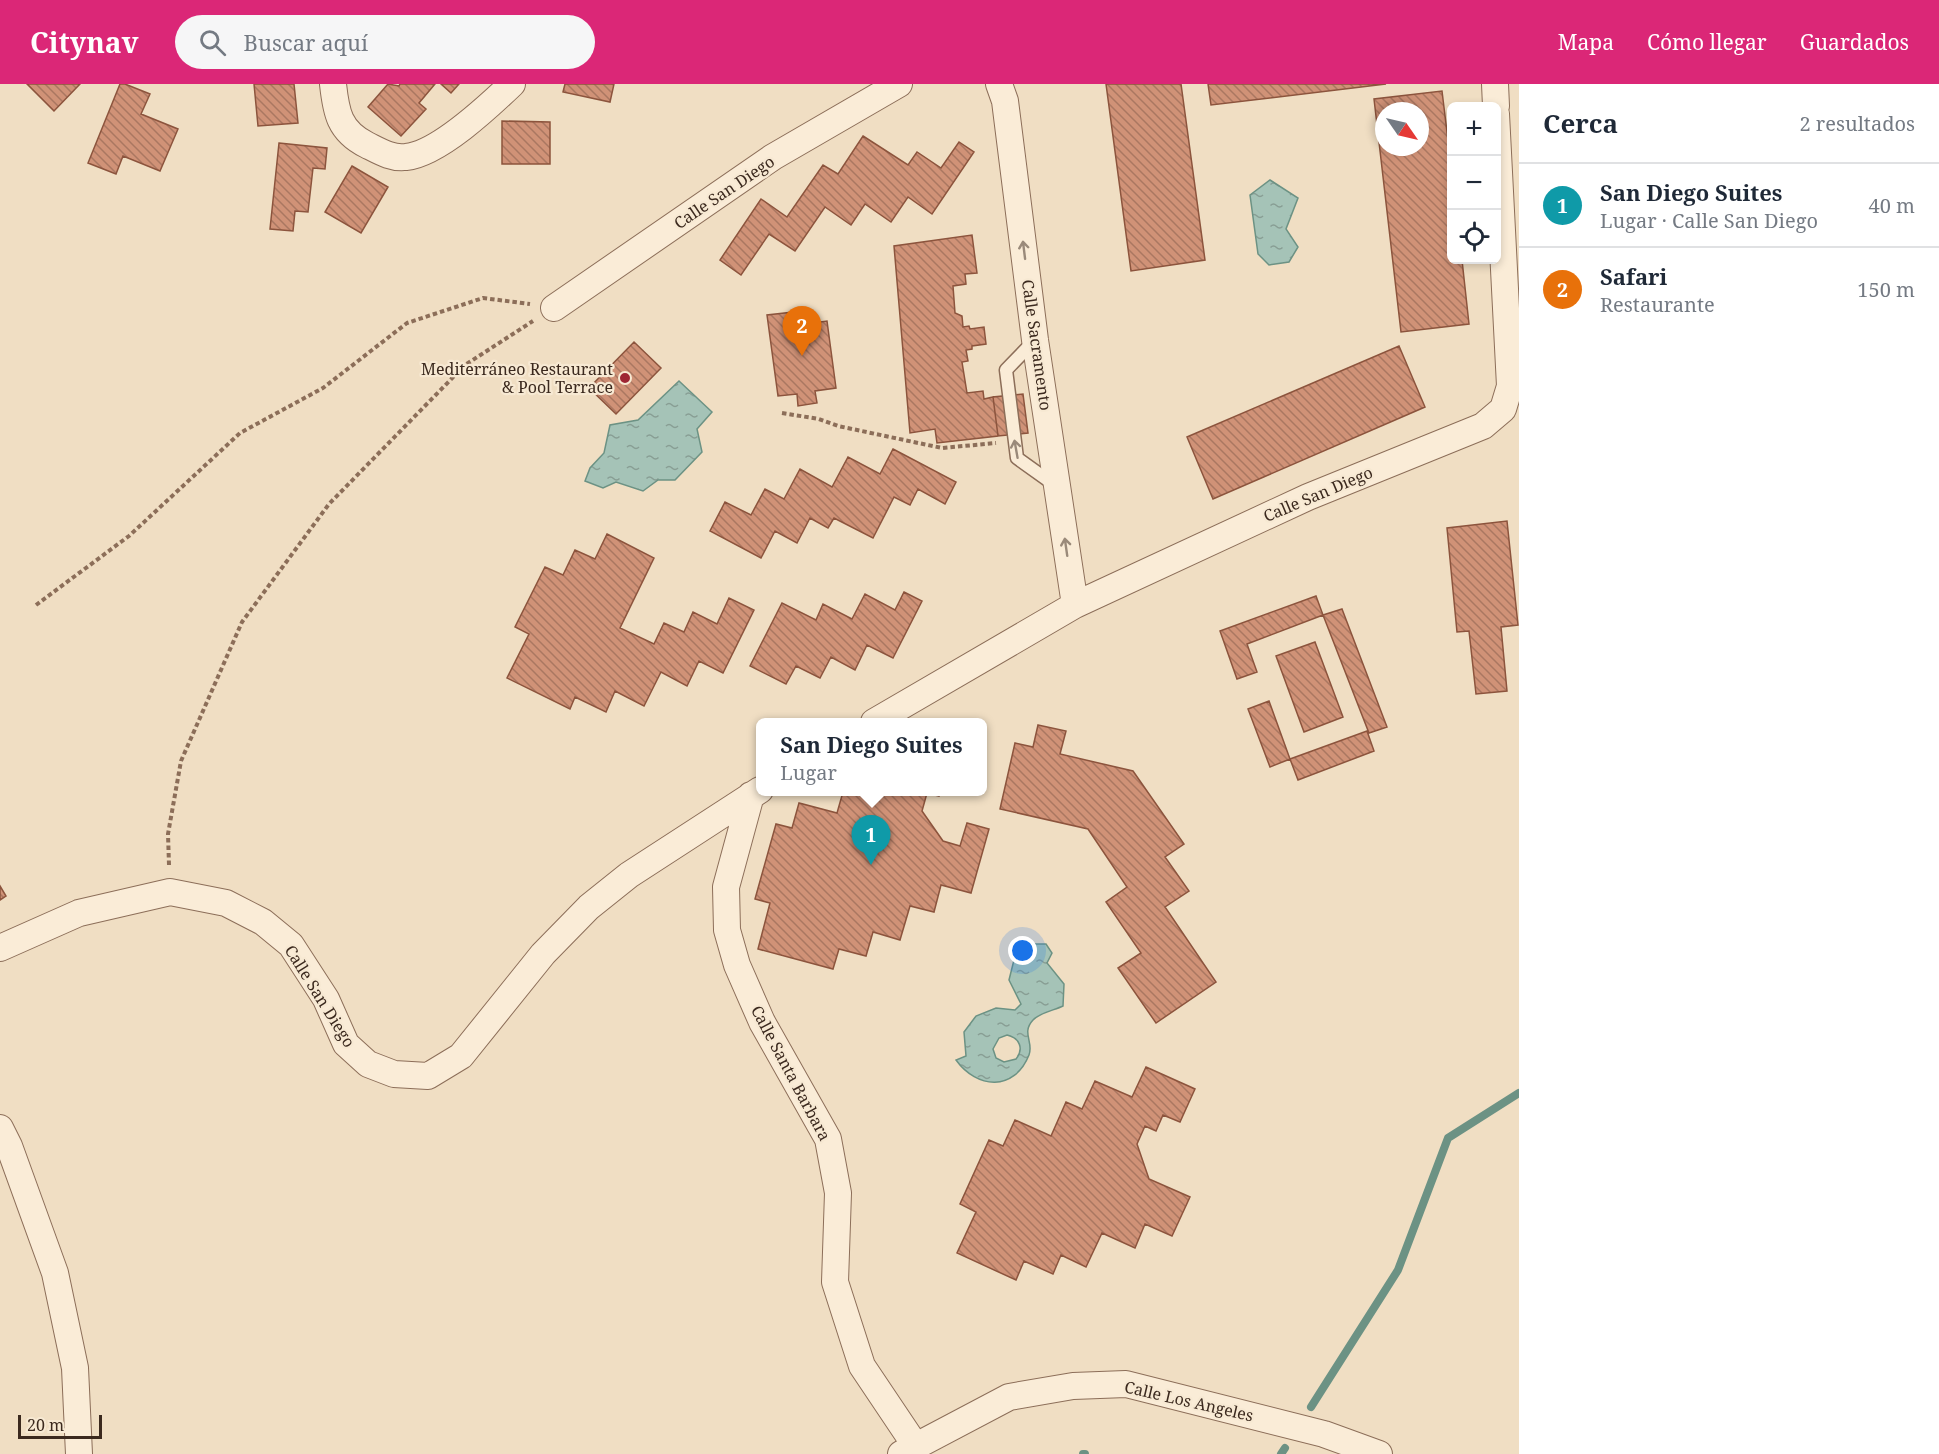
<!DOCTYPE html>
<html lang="es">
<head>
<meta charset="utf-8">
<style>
  :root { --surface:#fff; --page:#f6f6f7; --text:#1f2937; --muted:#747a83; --line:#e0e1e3; --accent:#db2777 }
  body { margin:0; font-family:"Noto Serif",serif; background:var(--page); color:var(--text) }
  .controls { position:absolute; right:18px; top:18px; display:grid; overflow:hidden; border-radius:9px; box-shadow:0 3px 9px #0003 }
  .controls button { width:54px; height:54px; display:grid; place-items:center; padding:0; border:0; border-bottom:2px solid var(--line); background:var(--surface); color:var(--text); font:30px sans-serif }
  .compass { position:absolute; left:1375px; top:18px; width:54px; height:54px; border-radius:50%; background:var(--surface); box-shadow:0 3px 9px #0003; rotate:124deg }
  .scale { position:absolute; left:18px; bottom:15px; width:84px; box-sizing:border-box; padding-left:6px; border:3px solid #3b291e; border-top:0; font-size:16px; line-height:21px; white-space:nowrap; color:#3b291e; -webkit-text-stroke:4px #f7e9d3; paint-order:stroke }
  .you { position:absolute; left:1023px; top:867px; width:21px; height:21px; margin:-15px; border:4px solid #fff; border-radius:50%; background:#1a73e8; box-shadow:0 0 0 9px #1a73e833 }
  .badge { display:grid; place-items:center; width:39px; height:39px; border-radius:50%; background:var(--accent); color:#fff; font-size:20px; font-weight:700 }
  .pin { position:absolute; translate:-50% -50px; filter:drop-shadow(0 2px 3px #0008) }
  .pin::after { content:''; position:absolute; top:32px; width:21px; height:18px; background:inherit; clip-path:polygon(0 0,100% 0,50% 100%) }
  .popup { position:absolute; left:756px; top:634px; width:231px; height:78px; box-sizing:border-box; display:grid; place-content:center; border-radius:9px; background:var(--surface); filter:drop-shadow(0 2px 4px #0005); font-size:20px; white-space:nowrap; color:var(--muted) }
  .popup b { font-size:22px; color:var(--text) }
  .popup::after { content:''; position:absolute; left:50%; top:100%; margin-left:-12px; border:12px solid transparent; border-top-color:var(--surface) }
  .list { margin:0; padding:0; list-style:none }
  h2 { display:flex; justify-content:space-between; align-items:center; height:78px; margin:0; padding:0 24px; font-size:26px }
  h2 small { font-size:20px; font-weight:400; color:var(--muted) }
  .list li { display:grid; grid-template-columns:39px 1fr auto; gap:18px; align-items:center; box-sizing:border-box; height:84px; padding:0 24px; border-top:2px solid var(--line) }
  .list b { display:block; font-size:22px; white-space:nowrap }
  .list p { margin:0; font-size:20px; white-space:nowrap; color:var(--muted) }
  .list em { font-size:20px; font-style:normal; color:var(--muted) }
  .icon { flex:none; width:33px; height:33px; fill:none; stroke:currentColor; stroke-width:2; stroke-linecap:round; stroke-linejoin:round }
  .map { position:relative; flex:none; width:1519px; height:1370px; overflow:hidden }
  header { display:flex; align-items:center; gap:36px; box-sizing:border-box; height:84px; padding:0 30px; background:var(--accent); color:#fff }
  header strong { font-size:28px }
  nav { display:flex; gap:33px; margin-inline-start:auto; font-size:21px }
  .search { width:420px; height:54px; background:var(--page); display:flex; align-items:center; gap:15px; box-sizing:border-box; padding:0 21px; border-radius:33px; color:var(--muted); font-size:22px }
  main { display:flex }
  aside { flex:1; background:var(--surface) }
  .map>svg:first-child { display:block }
  .water { fill:url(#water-ripples); stroke:#6c9284; stroke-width:1.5; fill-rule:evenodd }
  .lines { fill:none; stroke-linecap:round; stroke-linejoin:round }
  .stream { stroke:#6c9284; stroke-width:8 }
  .building { fill:url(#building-back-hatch); stroke:#8c543d; stroke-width:1.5; fill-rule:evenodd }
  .service-casing { stroke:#8c6e59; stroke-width:15 }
  .minor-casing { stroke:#8c6e59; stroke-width:28 }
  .path { stroke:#8c6e59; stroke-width:4; stroke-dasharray:4.5 3; stroke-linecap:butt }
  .service { stroke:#faecd7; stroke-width:12 }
  .minor { stroke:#faecd7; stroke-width:26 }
  .oneway { stroke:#9a8a7a }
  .poi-dot { fill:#9e2634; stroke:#f7e9d3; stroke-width:2 }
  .labels { text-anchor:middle; stroke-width:4.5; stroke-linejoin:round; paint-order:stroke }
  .street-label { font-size:16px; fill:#3b291e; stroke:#f7e9d3 }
  .poi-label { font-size:16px; fill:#3b291e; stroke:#f7e9d3; text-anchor:end }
</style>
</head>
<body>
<header>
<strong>Citynav</strong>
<div class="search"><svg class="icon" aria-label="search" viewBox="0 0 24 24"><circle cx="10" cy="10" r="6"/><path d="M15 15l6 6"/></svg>Buscar aquí</div>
<nav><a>Mapa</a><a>Cómo llegar</a><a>Guardados</a></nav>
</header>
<main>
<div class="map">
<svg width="1519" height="1370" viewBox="0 0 1519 1370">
  <defs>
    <pattern id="water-ripples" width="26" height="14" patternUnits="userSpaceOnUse" patternTransform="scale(1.5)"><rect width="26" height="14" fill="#a5c3b7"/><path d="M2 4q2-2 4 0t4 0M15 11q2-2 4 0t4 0" fill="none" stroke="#889e94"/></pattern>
    <pattern id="building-back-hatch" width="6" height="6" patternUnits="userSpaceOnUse" patternTransform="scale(1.5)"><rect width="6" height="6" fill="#d09277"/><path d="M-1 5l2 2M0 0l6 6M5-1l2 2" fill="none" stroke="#aa7761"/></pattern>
  </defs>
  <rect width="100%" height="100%" fill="#f0dec3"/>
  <path class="water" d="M1270 96 1298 114 1286 145 1298 163 1289 178 1269 181 1258 170 1250 111Z
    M679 297 712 328 697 345 702 368 675 396H658L643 407 616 398 603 404 585 397 590 384 604 369 610 341 638 336Z
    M1031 860H1046L1052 869 1047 879 1064 900 1063 922C1055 926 1039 929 1033 936 1021 949 1034 958 1029 971 1014 1008 977 1005 956 976L966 972 964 948 976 932 996 924 1015 926 1021 920 1009 896 1015 872ZM1007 951C1020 954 1024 965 1016 975L1004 978 996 974 993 965 999 954Z"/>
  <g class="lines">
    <path class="stream" d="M1311 1323 1398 1186 1448 1054 1519 1009
      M1083 1370H1085
      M1281 1370 1285 1364"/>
  </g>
  <path class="building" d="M27 0H80L54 27Z
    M120 0H125L150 10 141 30 178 45 160 87 123 72 116 90 88 79Z
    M254 0H294L298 39 258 42Z
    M388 0 399 2 400 0H435L419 19 426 25 401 52 368 23Z
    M441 0H459L451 9Z
    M565 0H614L610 18 563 8Z
    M1106 0H1181L1205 176 1131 187Z
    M1208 0H1386L1211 21Z
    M1442 7 1452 89V176H1462L1469 240 1401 248 1374 15ZM1384 27H1420V63H1384Z
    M502 37 550 38V80H502Z
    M863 52 908 81 917 68 941 84 959 58 974 68 932 130 908 113 891 138 865 120 851 141 825 123 795 167 769 150 741 191 720 176 761 115 787 133 823 81 838 90Z
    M279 59 327 64 325 85 313 84 308 128 295 127 293 147 270 145Z
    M352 82 388 103 361 149 325 128Z
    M972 151 977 189 965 190 966 200 953 202 955 229 962 232 963 243 969 242 970 245 984 243 986 260 972 262V265L966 266 968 277 962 278 967 309 983 307 984 315 993 313 998 352 937 359 935 345 910 349 894 162Z
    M811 226 813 239 827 237 836 304 815 307 817 319 798 322 797 310 778 312 767 231Z
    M634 258 661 284 616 330 589 304Z
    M1399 262 1425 323 1213 415 1187 353Z
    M1023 310 1028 349 998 352 993 313Z
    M893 365 956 398 945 420 918 405 910 421 894 413 873 454 834 434 828 444 810 434 797 459 775 447 761 474 710 447 725 418 751 431 765 405 784 415 800 385 832 403 848 373 880 390Z
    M1507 437 1518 541 1501 543 1507 607 1476 610 1469 547 1457 548 1447 444Z
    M607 450 654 474 620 544 654 560 664 539 684 548 693 528 717 540 729 514 754 526 723 589 699 577 687 602 661 588 644 622 615 607 606 628 575 613 570 625 507 594 529 550 515 543 545 483 563 491 575 466 595 475Z
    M904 508 922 517 893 574 867 561 855 586 831 573 820 594 796 582 786 600 750 582 782 519 816 536 823 520 852 535 865 510 895 526Z
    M1316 512 1323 531 1247 560 1257 588 1237 595 1220 547Z
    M1342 525 1387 643 1369 649 1323 531Z
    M1315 558 1343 633 1304 648 1276 572Z
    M1269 617 1290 675 1270 683 1248 625Z
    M1038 641 1066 647 1060 670 1133 687 1184 760 1165 773 1189 807 1165 823 1216 898 1156 939 1118 884 1141 869 1106 818 1127 803 1088 745 1000 725 1015 659 1033 663Z
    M1367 647 1374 667 1298 696 1290 675Z
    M843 708H940L939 712 927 709 922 727 943 757 960 762 967 739 989 745 971 809 941 801 934 828 910 822 900 856 873 848 866 872 839 865 833 885 758 865 770 819 755 815 776 740 792 744 799 719 837 729Z
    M0 802 6 812 0 816Z
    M1146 983 1195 1005 1180 1038 1163 1031 1156 1047 1145 1042 1137 1060 1149 1095 1190 1113 1172 1152 1145 1140 1135 1164 1102 1149 1086 1183 1061 1171 1053 1190 1024 1177 1016 1196 957 1169 976 1128 960 1120 989 1056 1003 1062 1015 1036 1051 1052 1066 1018 1082 1025 1095 997 1132 1013Z"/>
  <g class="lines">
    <defs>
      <path id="service" d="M1034 257 1006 286 1017 374 1056 402"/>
      <path id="minor" d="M333 0C336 28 339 47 367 61 379 67 392 75 406 73 438 70 489 22 512 0
        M999 0 1005 17 1035 256 1075 521
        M1495 0 1496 22
        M554 224 773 73 899 0
        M874 638 1075 521 1308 413 1483 342 1503 325 1510 302 1496 30
        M751 711 726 803 727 846 737 881 762 938 828 1055 838 1109 835 1198 862 1282 915 1361
        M0 864 79 829 170 808 226 819 263 838 291 861 326 915 346 960 368 980 394 990 428 992 461 972 543 870 589 823 629 791 760 706
        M0 1044 9 1062 55 1189 75 1284 79 1370
        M901 1370 1009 1313 1073 1302 1126 1300 1324 1350 1379 1370"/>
    </defs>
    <use href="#service" class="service-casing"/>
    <use href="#minor" class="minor-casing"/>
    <path class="path" d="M782 329 819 335 838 342 942 364 996 359
      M36 521 129 452 240 349 323 304 407 239 483 214 530 220
      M169 781 168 750 181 677 242 538 329 420 465 281 533 237"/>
    <use href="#service" class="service"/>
    <use href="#minor" class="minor"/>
  </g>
  <defs><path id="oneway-shaft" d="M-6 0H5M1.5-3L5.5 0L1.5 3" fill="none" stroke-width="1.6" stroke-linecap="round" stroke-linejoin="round" transform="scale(1.5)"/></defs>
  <g class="oneway">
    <use href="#oneway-shaft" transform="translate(1024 166) rotate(-97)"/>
    <use href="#oneway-shaft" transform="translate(1016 365) rotate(-100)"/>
    <use href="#oneway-shaft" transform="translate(1066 463) rotate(-98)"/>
  </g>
  <circle class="poi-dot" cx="625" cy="294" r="6"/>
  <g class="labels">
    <g class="street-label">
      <text transform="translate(724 108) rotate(-34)" y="6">Calle San Diego</text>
      <text transform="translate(1037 261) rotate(82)" y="6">Calle Sacramento</text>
      <text transform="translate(1318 410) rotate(-23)" y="6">Calle San Diego</text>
      <text transform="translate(320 912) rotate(58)" y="6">Calle San Diego</text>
      <text transform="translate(791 989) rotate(62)" y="6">Calle Santa Barbara</text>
      <text transform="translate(1189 1317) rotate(13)" y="6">Calle Los Angeles</text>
    </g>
    <g class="poi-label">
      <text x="613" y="291">Mediterráneo Restaurant<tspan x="613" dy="18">&amp; Pool Terrace</tspan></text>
    </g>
  </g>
</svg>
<div class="controls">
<button>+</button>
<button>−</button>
<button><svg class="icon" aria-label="locate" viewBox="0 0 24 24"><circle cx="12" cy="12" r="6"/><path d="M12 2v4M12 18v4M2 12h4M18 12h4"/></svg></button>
</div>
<svg class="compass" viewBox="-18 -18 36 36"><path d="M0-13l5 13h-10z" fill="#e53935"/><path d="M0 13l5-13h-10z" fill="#747a83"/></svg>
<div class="scale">20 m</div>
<div class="you"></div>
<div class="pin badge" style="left:871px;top:781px;background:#0f9aa8">1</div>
<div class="popup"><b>San Diego Suites</b>Lugar</div>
<div class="pin badge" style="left:802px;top:272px;background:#e8710a">2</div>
</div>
<aside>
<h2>Cerca<small>2 resultados</small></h2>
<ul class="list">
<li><span class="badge" style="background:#0f9aa8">1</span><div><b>San Diego Suites</b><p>Lugar · Calle San Diego</p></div><em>40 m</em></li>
<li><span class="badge" style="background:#e8710a">2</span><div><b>Safari</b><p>Restaurante</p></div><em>150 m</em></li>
</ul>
</aside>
</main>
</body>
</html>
